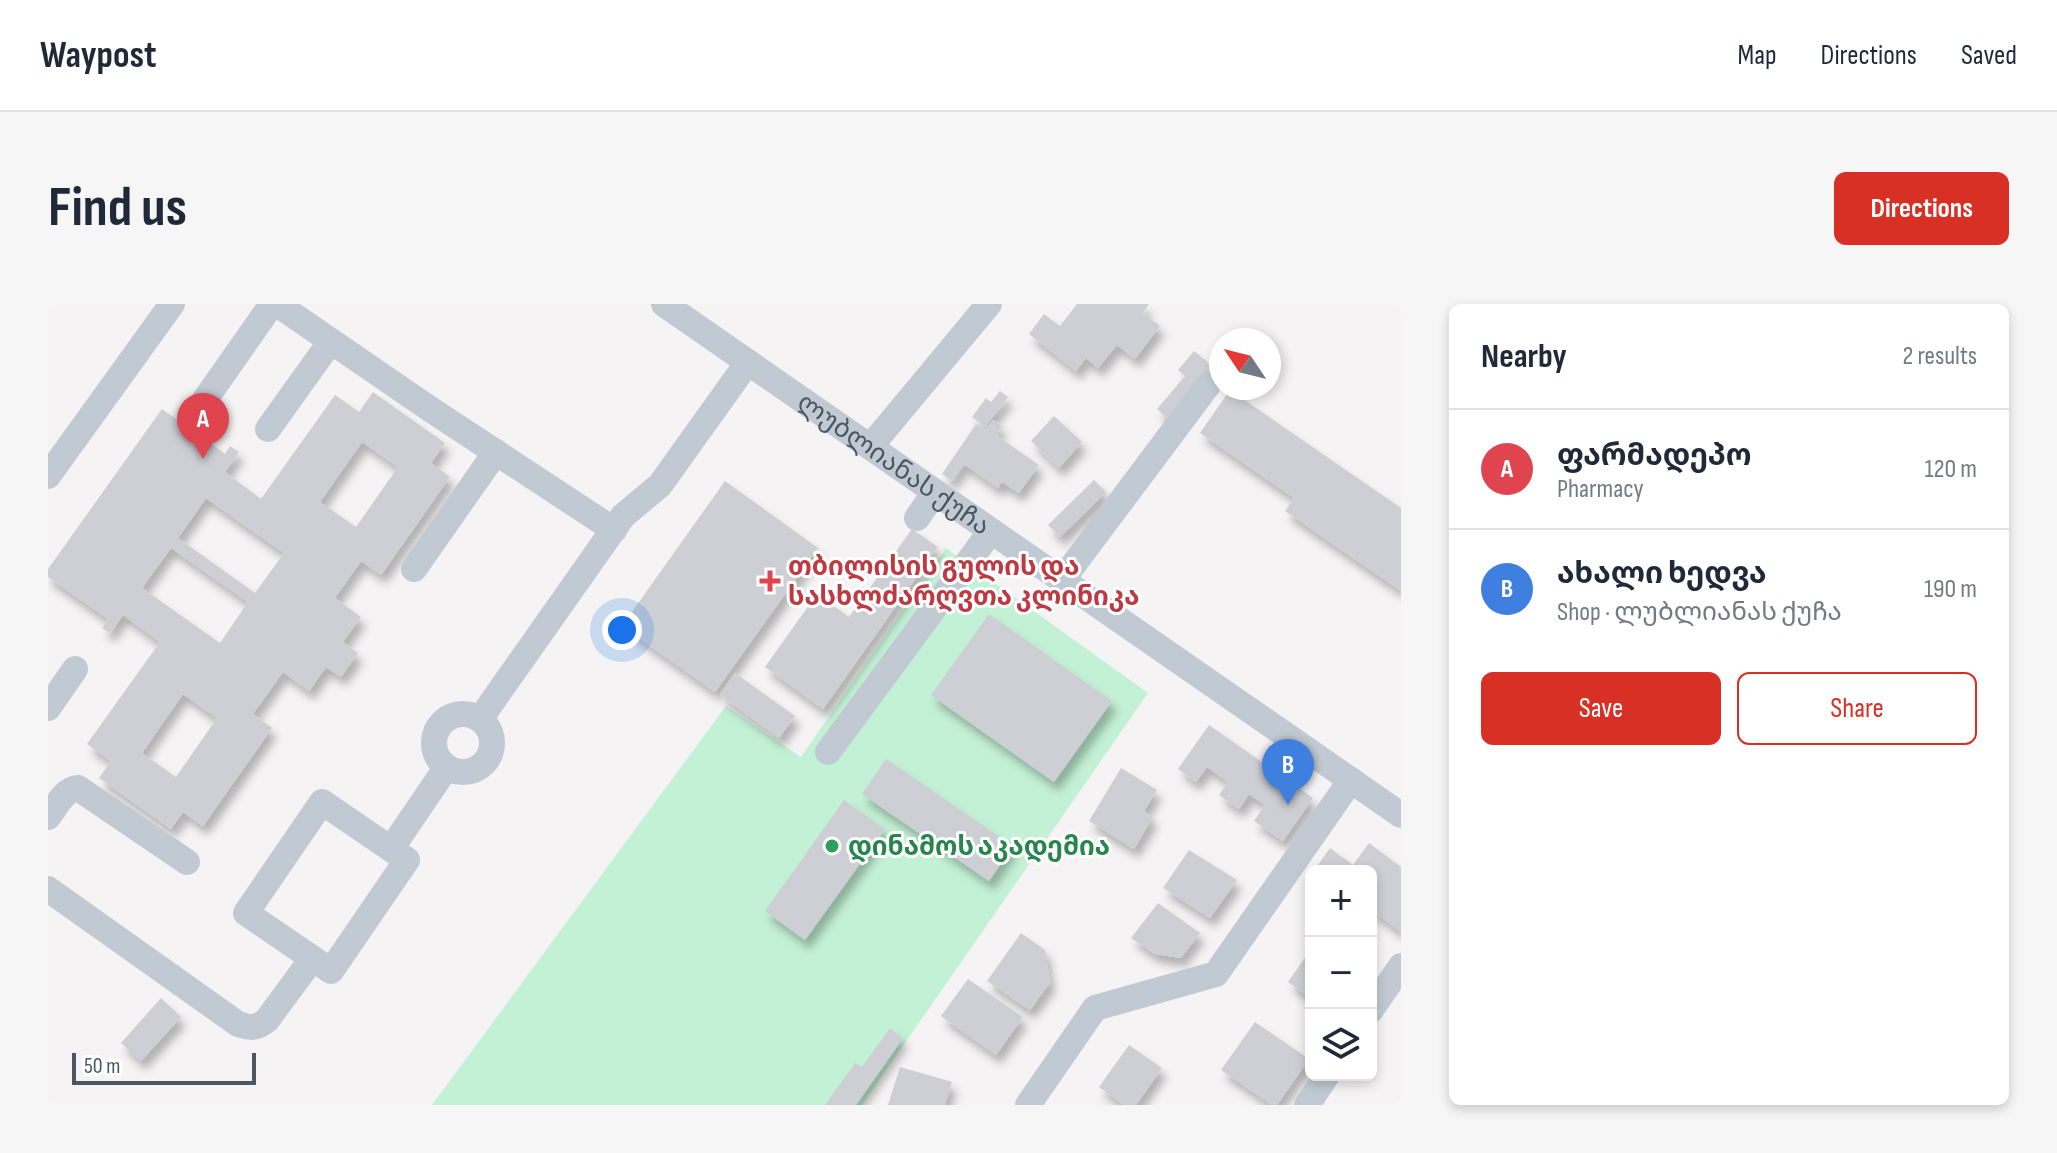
<!DOCTYPE html>
<html lang="en">
<head>
<meta charset="utf-8">
<style>
  :root { --surface:#fff; --page:#f6f6f7; --text:#1f2937; --muted:#747a83; --line:#e0e1e3; --accent:#d93025 }
  body { margin:0; font-family:"Sofia Sans Condensed","Noto Sans Georgian",sans-serif; background:var(--page); color:var(--text) }
  .controls { position:absolute; right:24px; bottom:24px; display:grid; overflow:hidden; border-radius:12px; box-shadow:0 4px 12px #0003 }
  .controls button { width:72px; height:72px; display:grid; place-items:center; padding:0; border:0; border-bottom:2px solid var(--line); background:var(--surface); color:var(--text); font:40px sans-serif }
  .compass { position:absolute; left:1161px; top:24px; width:72px; height:72px; border-radius:50%; background:var(--surface); box-shadow:0 4px 12px #0003; rotate:305deg }
  .scale { position:absolute; left:24px; bottom:20px; width:184px; box-sizing:border-box; padding-left:8px; border:4px solid #4a5661; border-top:0; font-size:22px; line-height:28px; white-space:nowrap; color:#4a5661; -webkit-text-stroke:6px #fff; paint-order:stroke }
  .you { position:absolute; left:574px; top:326px; width:28px; height:28px; margin:-20px; border:6px solid #fff; border-radius:50%; background:#1a73e8; box-shadow:0 0 0 12px #1a73e833 }
  .badge { display:grid; place-items:center; width:52px; height:52px; border-radius:50%; background:var(--accent); color:#fff; font-size:26px; font-weight:700 }
  .pin { position:absolute; translate:-50% -66px; filter:drop-shadow(0 2px 4px #0008) }
  .pin::after { content:''; position:absolute; top:42px; width:28px; height:24px; background:inherit; clip-path:polygon(0 0,100% 0,50% 100%) }
  .list { margin:0; padding:0; list-style:none }
  h2 { display:flex; justify-content:space-between; align-items:center; height:104px; margin:0; padding:0 32px; font-size:34px }
  h2 small { font-size:26px; font-weight:400; color:var(--muted) }
  .list li { display:grid; grid-template-columns:52px 1fr auto; gap:24px; align-items:center; box-sizing:border-box; height:120px; padding:0 32px; border-top:2px solid var(--line) }
  .list b { display:block; font-size:30px; white-space:nowrap }
  .list p { margin:0; font-size:26px; white-space:nowrap; color:var(--muted) }
  .list em { font-size:26px; font-style:normal; color:var(--muted) }
  .actions { display:flex; gap:16px; padding:24px 32px }
  .actions a { flex:1; padding:18px 0; border:2px solid var(--accent); border-radius:12px; text-align:center; font-size:28px; color:var(--accent) }
  .actions .main { background:var(--accent); color:#fff }
  .icon { flex:none; width:44px; height:44px; fill:none; stroke:currentColor; stroke-width:2; stroke-linecap:round; stroke-linejoin:round }
  .map { position:relative; flex:none; width:1353px; height:801px; overflow:hidden; border-radius:12px }
  header { display:flex; align-items:center; gap:48px; box-sizing:border-box; height:112px; padding:0 40px; background:var(--surface); border-bottom:2px solid var(--line) }
  header strong { font-size:38px }
  nav { display:flex; gap:44px; margin-inline-start:auto; font-size:28px }
  .intro { display:flex; align-items:center; justify-content:space-between; box-sizing:border-box; height:192px; padding:0 48px }
  h1 { margin:0; font-size:56px }
  .button { padding:20px 36px; border-radius:12px; background:var(--accent); color:#fff; font-size:28px; font-weight:700 }
  main { display:flex; gap:48px; padding:0 48px }
  aside { flex:1; background:var(--surface); border-radius:12px; box-shadow:0 4px 12px #0003 }
  .map>svg:first-child { display:block }
  .green { fill:#c3f1d5 }
  .building { fill:#cdcfd5; fill-rule:evenodd; filter:url(#shadow) }
  .lines { fill:none; stroke-linecap:round; stroke-linejoin:round }
  .minor { stroke:#c1cad2; stroke-width:26 }
  .health-dot { fill:#e0444e; stroke:#fff; stroke-width:3 }
  .leisure-dot { fill:#2e9e5b; stroke:#fff; stroke-width:3 }
  .labels { text-anchor:middle; stroke-width:6; stroke-linejoin:round; paint-order:stroke }
  .street-label { font-size:26px; fill:#4a5661; stroke:#fff }
  .health-label { font-size:26px; font-weight:bold; fill:#be3a42; stroke:#fff; text-anchor:start }
  .leisure-label { font-size:26px; font-weight:bold; fill:#27864d; stroke:#fff; text-anchor:start }
</style>
</head>
<body>
<header>
<strong>Waypost</strong>
<nav><a>Map</a><a>Directions</a><a>Saved</a></nav>
</header>
<div class="intro"><h1>Find us</h1><a class="button">Directions</a></div>
<main>
<div class="map">
<svg width="1353" height="801" viewBox="0 0 1353 801">
  <defs>
    <filter id="shadow"><feDropShadow dx="5" dy="9" stdDeviation="4" flood-color="#0004"/></filter>
  </defs>
  <rect width="100%" height="100%" fill="#f5f3f3"/>
  <path class="green" d="M898 244 1100 389 814 801H384L678 402 753 453Z"/>
  <path class="building" d="M1029 0H1101L1095 9 1112 22 1087 55 1069 41 1050 64 1038 54 1028 67 981 30 996 10 1012 22Z
    M1146 47 1168 65 1124 118 1109 105 1137 72 1130 66Z
    M1182 86 1353 204V287L1237 207 1246 194 1152 129Z
    M952 87 960 93 937 123 924 113 938 94 943 98Z
    M325 88 397 139 383 159 402 173 333 271 313 257 287 294 313 313 295 338 310 349 293 373 278 363 261 387 235 368 205 410 224 424 155 522 135 508 123 525 51 474 63 457 39 440 112 338 75 311 62 329 54 324 60 315 0 273V265L114 105 177 150 182 142 191 148 177 168 213 195 287 91 311 108ZM314 138 350 163 308 223 272 198ZM158 194 236 249 207 289 130 234ZM123 244 200 298 172 339 94 284ZM135 390 169 414 128 473 94 449Z
    M1006 112 1034 138 1011 164 983 137Z
    M945 116 954 122 948 131 991 161 971 189 954 178 950 184 916 160 904 177 894 170 928 120 937 126Z
    M1046 176 1058 188 1012 233 1000 221Z
    M677 177 770 244 667 388 574 322Z
    M864 225 890 243 775 405 717 363 769 290 801 313Z
    M941 310 1064 397 1006 478 883 391Z
    M687 369 747 412 731 434 672 391Z
    M1161 421 1265 494 1235 537 1206 517 1217 501 1201 490 1191 505 1171 491 1180 478 1159 463 1148 478 1130 465Z
    M838 455 965 542 941 577 814 490Z
    M1073 464 1109 486 1096 507 1105 513 1086 545 1041 517Z
    M796 496 837 525 757 636 717 607Z
    M1321 539 1353 563V628L1323 606V567H1270L1267 565 1282 544 1305 561Z
    M1141 546 1189 576 1162 614 1115 584Z
    M1110 599 1152 629 1133 654 1107 650 1083 634Z
    M973 629 997 646 1002 679 982 706 939 677Z
    M1263 645V694L1240 678Z
    M920 675 975 713 948 751 893 712Z
    M113 694 133 713 93 757 73 739Z
    M1207 718 1261 755 1229 801H1224L1173 766Z
    M842 724 855 734 808 801H777L807 759 814 763Z
    M1081 741 1114 764 1088 801H1076L1051 783Z
    M852 763 904 778 897 801H840Z"/>
  <g class="lines">
    <g class="minor">
      <path d="M229 0 382 105 566 226"/>
      <path id="s1" d="M616 0 1353 511"/>
      <path d="M156 97 224 0"/>
      <path d="M220 125 283 37"/>
      <path d="M822 143 941 0"/>
      <path d="M0 172 124 0"/>
      <path d="M869 214 887 188"/>
      <path d="M366 265 448 148"/>
      <path d="M1014 276 1160 81"/>
      <path d="M0 404 27 365"/>
      <circle cx="415" cy="439" r="29"/>
      <path d="M432 415 575 212 612 181 700 58"/>
      <path d="M780 448 943 227"/>
      <path d="M274 498 359 556 283 667 198 609Z"/>
      <path d="M0 513C8 503 16 485 30 484L139 558"/>
      <path d="M343 545 398 464"/>
      <path d="M0 585 190 720C202 724 208 725 219 716L264 655"/>
      <path d="M1323 706 1353 662"/>
      <path d="M980 801 1047 704 1168 670 1303 476"/>
      <path d="M1259 801 1279 771"/>
    </g>
  </g>
  <path class="health-dot" d="M718 265h8v8h8v8h-8v8h-8v-8h-8v-8h8z"/>
  <circle class="leisure-dot" cx="784" cy="542" r="8"/>
  <g class="labels">
    <g class="street-label">
      <text dy="9" stroke="none"><textPath href="#s1" startOffset="280">ლუბლიანას ქუჩა</textPath></text>
    </g>
    <g class="health-label">
      <text x="740" y="271">თბილისის გულის და<tspan x="740" dy="30">სასხლძარღვთა კლინიკა</tspan></text>
    </g>
    <g class="leisure-label">
      <text x="800" y="551">დინამოს აკადემია</text>
    </g>
  </g>
</svg>
<div class="controls">
<button>+</button>
<button>−</button>
<button><svg class="icon" aria-label="layers" viewBox="0 0 24 24"><path d="M12 4l9 5-9 5-9-5zM3 14l9 5 9-5"/></svg></button>
</div>
<svg class="compass" viewBox="-18 -18 36 36"><path d="M0-13l5 13h-10z" fill="#e53935"/><path d="M0 13l5-13h-10z" fill="#747a83"/></svg>
<div class="scale">50 m</div>
<div class="you"></div>
<div class="pin badge" style="left:155px;top:155px;background:#e0444e">A</div>
<div class="pin badge" style="left:1240px;top:501px;background:#3f7fe0">B</div>
</div>
<aside>
<h2>Nearby<small>2 results</small></h2>
<ul class="list">
<li><span class="badge" style="background:#e0444e">A</span><div><b>ფარმადეპო</b><p>Pharmacy</p></div><em>120 m</em></li>
<li><span class="badge" style="background:#3f7fe0">B</span><div><b>ახალი ხედვა</b><p>Shop · ლუბლიანას ქუჩა</p></div><em>190 m</em></li>
</ul>
<div class="actions"><a class="main">Save</a><a>Share</a></div>
</aside>
</main>
</body>
</html>
